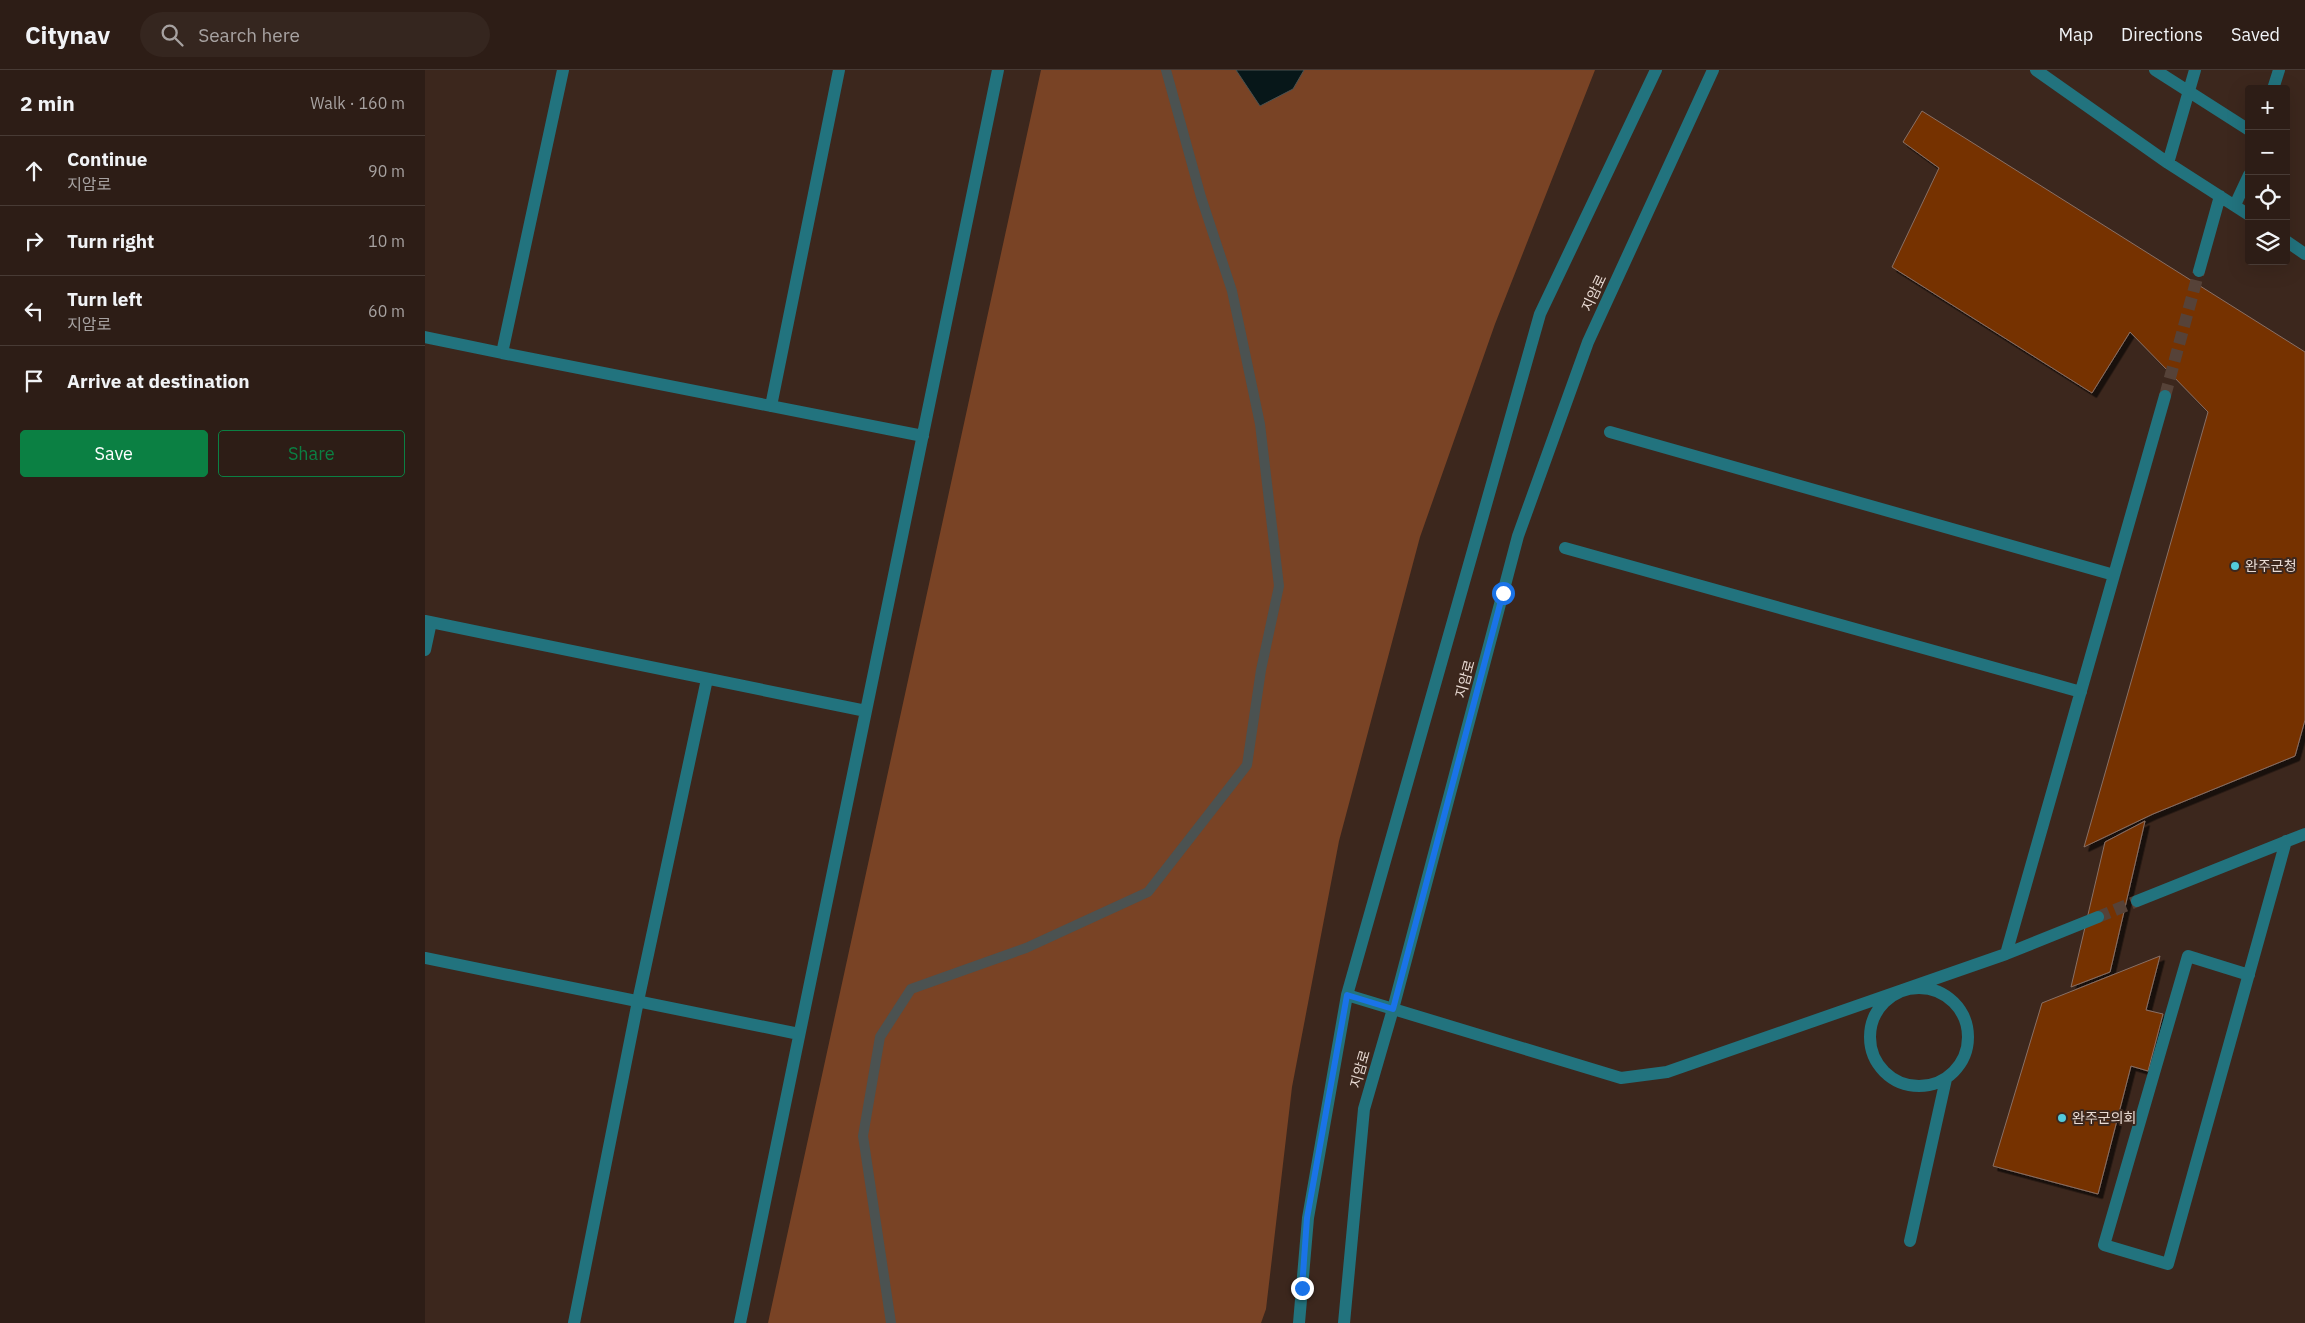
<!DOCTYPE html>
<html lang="en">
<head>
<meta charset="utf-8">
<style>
  :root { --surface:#2d1d16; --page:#35261f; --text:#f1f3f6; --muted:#a7a2a1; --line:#483b35; --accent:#0b8043 }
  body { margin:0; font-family:"IBM Plex Sans","Noto Sans KR",sans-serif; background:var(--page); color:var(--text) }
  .controls { position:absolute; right:15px; top:15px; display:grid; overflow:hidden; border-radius:5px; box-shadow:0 5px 20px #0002 }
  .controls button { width:45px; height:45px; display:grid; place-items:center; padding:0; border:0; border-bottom:1px solid var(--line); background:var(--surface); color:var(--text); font:25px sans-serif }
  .stop { position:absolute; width:15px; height:15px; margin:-11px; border:4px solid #1a73e8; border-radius:50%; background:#fff }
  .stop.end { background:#1a73e8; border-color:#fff; box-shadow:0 1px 5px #0008 }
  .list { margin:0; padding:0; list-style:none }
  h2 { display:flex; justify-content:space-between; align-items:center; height:65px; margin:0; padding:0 20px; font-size:21px }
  h2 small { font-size:16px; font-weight:400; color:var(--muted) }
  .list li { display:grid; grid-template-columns:32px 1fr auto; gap:15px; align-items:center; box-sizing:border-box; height:70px; padding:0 20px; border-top:1px solid var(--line) }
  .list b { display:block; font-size:19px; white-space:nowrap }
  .list p { margin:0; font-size:16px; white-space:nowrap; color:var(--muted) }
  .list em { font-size:16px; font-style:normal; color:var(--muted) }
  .actions { display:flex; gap:10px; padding:15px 20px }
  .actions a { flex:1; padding:11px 0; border:1px solid var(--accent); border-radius:5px; text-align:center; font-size:18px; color:var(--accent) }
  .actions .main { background:var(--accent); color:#fff }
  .icon { flex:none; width:28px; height:28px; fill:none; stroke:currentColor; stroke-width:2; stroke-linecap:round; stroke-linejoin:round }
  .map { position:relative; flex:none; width:1880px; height:1253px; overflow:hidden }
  header { display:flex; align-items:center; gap:30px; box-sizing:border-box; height:70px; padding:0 25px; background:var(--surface); border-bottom:1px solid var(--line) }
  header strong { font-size:24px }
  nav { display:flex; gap:28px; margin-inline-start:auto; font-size:18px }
  .search { width:350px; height:45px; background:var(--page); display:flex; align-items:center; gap:12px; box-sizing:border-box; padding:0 18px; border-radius:28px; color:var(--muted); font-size:19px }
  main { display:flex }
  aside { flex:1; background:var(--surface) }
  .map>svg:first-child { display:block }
  .green { fill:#794325 }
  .water { fill:#071719; stroke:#4b5251 }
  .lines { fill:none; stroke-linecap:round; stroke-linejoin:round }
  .stream { stroke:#4b5251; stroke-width:10 }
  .building { fill:#763000; stroke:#897064; filter:url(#shadow) }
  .minor-tunnel { stroke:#564238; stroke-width:12; stroke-dasharray:12 6; stroke-linecap:butt }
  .minor { stroke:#22737e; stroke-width:12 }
  .route { stroke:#1a73e8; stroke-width:6 }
  .poi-dot { fill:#53cbdb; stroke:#3c271d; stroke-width:2 }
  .labels { text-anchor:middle; stroke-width:4; stroke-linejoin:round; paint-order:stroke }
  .street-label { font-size:14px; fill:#e9dbd4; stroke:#3c271d }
  .poi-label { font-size:14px; fill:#e9dbd4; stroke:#3c271d; text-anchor:start }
</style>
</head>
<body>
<header>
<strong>Citynav</strong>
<div class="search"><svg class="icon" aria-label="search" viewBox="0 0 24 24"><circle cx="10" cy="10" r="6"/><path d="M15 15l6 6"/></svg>Search here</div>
<nav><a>Map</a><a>Directions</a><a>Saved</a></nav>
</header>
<main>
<aside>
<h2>2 min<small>Walk · 160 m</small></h2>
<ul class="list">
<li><svg class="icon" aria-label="ahead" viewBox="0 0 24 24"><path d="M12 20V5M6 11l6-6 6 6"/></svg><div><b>Continue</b><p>지암로</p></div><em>90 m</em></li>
<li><svg class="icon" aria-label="right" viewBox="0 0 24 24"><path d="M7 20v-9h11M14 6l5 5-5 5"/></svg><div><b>Turn right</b></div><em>10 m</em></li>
<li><svg class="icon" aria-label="left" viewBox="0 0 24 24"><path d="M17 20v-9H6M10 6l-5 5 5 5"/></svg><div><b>Turn left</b><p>지암로</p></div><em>60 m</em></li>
<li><svg class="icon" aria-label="arrive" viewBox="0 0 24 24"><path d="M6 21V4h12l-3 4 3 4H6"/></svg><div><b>Arrive at destination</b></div></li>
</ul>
<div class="actions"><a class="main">Save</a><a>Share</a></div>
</aside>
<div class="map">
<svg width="1880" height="1253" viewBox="0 0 1880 1253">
  <defs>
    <filter id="shadow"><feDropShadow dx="4.5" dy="4.5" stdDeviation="0" flood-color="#0009"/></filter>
  </defs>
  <rect width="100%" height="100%" fill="#3c271d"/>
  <path class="green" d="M616 0H1170L1070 254 995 467 914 771 867 1017 841 1239 836 1253H343Z"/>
  <path class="water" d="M811 0H879L868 19 835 36Z"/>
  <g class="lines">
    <path class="stream" d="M466 1253 438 1066 455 967 486 919 601 878 723 822 822 695 836 600 854 516 835 354 807 221 776 127 741 0"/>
  </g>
  <path class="building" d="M1497 41 1880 282V650L1870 686 1728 744 1659 777 1783 342 1705 262 1667 323 1467 197 1514 98 1478 72Z
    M1720 751 1685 902 1646 917 1680 772Z
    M1735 886 1721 940 1738 944 1723 1001 1706 996 1673 1124 1568 1096 1617 933Z"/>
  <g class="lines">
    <path class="minor-tunnel" d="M1740 326 1774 201
      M1673 847 1712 831"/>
    <path class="minor" d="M138 0 77 283 498 366
      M1611 0 1743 93 1824 145
      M1730 0 1824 60
      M1848 19 1854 0
      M1743 93 1770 0
      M1810 135 1824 105
      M1861 171 1880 184
      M1774 201 1795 126
      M0 267 77 283
      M346 336 414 0
      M1185 362 1689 505
      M1140 478 1656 622
      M0 551 441 641
      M0 580 6 552
      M1712 831 1880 764
      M1581 884 1740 326
      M0 888 374 964
      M1824 905 1763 886 1679 1175 1743 1194 1861 771
      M1445 967a49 49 0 1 1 98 0a49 49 0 1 1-98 0Z
      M922 925 1196 1008 1242 1002 1581 884 1673 847
      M1485 1171 1521 1009
      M149 1253 213 931 282 609
      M315 1253 573 0
      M874 1253 883 1148 922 925 1115 244 1231 0
      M919 1253 939 1039 968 939 1093 466 1163 272 1288 0"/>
  </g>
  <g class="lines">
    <path class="route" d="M877 1218 882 1148 922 925 968 939 1078 523"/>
  </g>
  <g class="poi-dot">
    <circle cx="1810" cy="496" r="5"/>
    <circle cx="1637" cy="1048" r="5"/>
  </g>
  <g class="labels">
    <g class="street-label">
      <text transform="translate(1169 223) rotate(-65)" y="5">지암로</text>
      <text transform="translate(1040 609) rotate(-75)" y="5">지암로</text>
      <text transform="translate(935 999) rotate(-74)" y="5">지암로</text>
    </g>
    <g class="poi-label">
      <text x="1820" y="501">완주군청</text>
      <text x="1647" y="1053">완주군의회</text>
    </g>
  </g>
</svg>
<div class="controls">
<button>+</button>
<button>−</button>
<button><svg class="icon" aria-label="locate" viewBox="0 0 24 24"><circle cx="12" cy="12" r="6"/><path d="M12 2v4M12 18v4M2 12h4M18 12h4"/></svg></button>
<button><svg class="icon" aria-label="layers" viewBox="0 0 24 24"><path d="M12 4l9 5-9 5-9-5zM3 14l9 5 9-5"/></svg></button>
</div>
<div class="stop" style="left:1078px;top:523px"></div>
<div class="stop end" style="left:877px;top:1218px"></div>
</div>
</main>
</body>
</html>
